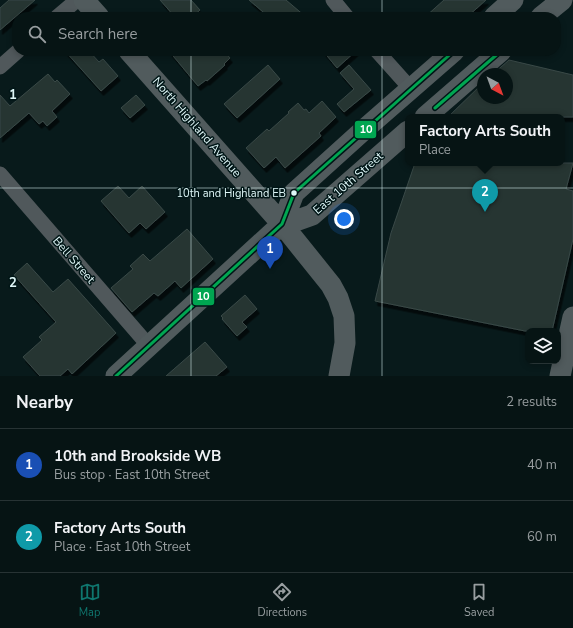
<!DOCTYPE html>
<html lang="en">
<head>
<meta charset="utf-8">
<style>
  :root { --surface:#061414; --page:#142122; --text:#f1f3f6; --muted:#989ea0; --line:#273334; --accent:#0f766e }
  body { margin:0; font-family:"Nunito Sans",sans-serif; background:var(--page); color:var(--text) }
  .controls { position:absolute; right:12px; bottom:12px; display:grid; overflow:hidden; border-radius:8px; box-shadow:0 2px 6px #0003 }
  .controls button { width:36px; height:36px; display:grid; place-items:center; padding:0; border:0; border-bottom:1px solid var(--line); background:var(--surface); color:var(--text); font:20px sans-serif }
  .compass { position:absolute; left:477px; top:68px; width:36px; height:36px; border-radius:50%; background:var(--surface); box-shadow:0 2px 6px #0003; rotate:139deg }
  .you { position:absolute; left:344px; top:219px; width:14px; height:14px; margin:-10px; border:3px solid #fff; border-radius:50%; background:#1a73e8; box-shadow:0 0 0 6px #1a73e833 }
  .badge { display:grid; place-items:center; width:26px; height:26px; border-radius:50%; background:var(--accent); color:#fff; font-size:13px; font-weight:700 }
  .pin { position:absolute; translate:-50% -33px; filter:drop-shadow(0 1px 2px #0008) }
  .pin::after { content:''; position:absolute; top:21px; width:14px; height:12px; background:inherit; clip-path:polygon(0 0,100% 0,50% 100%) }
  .popup { position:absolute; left:405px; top:114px; width:160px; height:52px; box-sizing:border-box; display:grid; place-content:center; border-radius:8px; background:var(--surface); filter:drop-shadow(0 1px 3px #0005); font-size:13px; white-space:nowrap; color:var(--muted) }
  .popup b { font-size:15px; color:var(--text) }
  .popup::after { content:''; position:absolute; left:50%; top:100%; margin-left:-8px; border:8px solid transparent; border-top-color:var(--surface) }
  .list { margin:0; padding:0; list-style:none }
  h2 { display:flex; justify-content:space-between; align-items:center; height:52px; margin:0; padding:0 16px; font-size:17px }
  h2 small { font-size:13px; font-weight:400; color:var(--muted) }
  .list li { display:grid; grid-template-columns:26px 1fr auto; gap:12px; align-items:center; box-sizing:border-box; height:72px; padding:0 16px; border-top:1px solid var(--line) }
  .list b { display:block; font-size:15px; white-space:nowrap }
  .list p { margin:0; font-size:13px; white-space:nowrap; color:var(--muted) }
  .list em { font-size:13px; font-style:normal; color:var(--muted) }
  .icon { flex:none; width:22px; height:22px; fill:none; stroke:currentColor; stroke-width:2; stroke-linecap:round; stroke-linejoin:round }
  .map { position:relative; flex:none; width:573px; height:376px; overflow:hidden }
  .search { position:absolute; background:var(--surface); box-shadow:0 2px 6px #0003; left:12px; right:12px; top:12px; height:44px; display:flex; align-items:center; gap:10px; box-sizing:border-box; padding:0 14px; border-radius:16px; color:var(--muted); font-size:15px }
  .sheet { height:196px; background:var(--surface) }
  nav { display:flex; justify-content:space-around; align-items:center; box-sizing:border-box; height:56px; border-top:1px solid var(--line); background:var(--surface); font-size:11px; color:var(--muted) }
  nav a { display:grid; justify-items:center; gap:2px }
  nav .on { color:var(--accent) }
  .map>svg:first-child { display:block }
  .building { fill:#253533; stroke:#3a4947; filter:url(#shadow) }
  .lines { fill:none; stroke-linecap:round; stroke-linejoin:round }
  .street { stroke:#50585b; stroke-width:15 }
  .secondary { stroke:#515b5d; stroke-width:21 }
  .bus-1-casing { stroke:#011617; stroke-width:6 }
  .bus-1 { stroke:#00a651; stroke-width:3 }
  .grid { fill:none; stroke:#dff7f8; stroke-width:1; stroke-opacity:0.55 }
  .bus-dot { fill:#dff7f8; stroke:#011617; stroke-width:1.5 }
  .labels { text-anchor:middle; stroke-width:3; stroke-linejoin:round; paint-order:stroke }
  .bus-label { font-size:11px; fill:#dff7f8; stroke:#011617; text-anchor:end }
  .street-label { font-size:12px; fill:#dff7f8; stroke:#011617 }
  .grid-label { font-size:13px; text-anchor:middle; font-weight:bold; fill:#dff7f8; stroke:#011617; stroke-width:3; stroke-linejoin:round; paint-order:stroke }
  .line-badge { stroke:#011617; stroke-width:1.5 }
  .badge-label { font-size:11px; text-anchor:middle; font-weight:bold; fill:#fff }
</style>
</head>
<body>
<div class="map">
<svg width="573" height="376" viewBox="0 0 573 376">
  <defs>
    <filter id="shadow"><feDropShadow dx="2.5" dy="4.5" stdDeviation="0" flood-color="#0009"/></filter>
  </defs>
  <rect width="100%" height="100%" fill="#081a1b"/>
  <path class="building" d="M9 0H35L0 30V8Z
    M160 0H191L200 10 192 17H175Z
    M249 0H286L306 17H269Z
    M444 0H486L467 17H425Z
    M65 51H89L99 62 103 59 118 76 101 91Z
    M169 51H224L230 58 224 64 225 65 207 81 206 80 198 86Z
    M323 51H356L337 68Z
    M509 60 573 75V117H448L483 83V98H507V74H493Z
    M268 65 280 79 237 118 224 104Z
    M349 65 371 90 344 112 337 104 354 89 340 73Z
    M48 74 55 82 57 80 70 94 52 111 57 117 47 126 43 121 39 124 29 113 0 138V95L10 106Z
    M136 95 145 105 130 118 121 108Z
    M322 101 336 117 319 133 321 136 285 168 276 157 264 168 246 148 267 129 269 131 289 113 288 112 298 103 304 110 306 109 309 113Z
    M415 163H573L566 189 573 191V239L552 331H525L375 301 391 233Z
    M118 186 129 198 142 186 165 212 146 229 140 223 129 233 101 201Z
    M187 229 213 259 181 288 175 281 158 296 154 293 132 312 111 288 133 269 130 266 143 254 150 261Z
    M27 263 53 292 68 279 116 333 72 374 68 369 60 376H40L23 357 42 340 39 337 56 322 14 275Z
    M245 295 257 309 242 322 247 327 237 336 222 319 223 318 221 316Z
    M205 342 227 367 216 376H166Z"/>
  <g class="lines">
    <path class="street" d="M333 0 347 17
      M57 17 77 0
      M377 51 411 89
      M0 67 18 51
      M0 174 149 346"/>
    <path class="secondary" d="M84 0 99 17
      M494 17 513 0
      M541 17 562 0
      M129 51 282 224 331 285 338 298 344 316 345 343 339 376
      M425 117 501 51
      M282 224 298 220 312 215 408 131
      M116 376 282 224 294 193 367 127 454 51
      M560 376 573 317"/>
    <defs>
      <path id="bus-1" d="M435 108 501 51
        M116 376 282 224 294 193 454 51"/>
    </defs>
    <use href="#bus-1" class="bus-1-casing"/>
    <use href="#bus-1" class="bus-1"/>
  </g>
  <path class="grid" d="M191 0V17M382 0V17M191 51V376M382 51V376M0 188H573"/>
  <circle class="bus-dot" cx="294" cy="193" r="3.5"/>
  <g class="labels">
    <g class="bus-label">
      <text x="286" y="197">10th and Highland EB</text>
    </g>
    <g class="street-label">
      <text transform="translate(197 127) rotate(49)" y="4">North Highland Avenue</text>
      <text transform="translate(348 183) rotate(-41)" y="4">East 10th Street</text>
      <text transform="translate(74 260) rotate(49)" y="4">Bell Street</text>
    </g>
  </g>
  <g class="grid-label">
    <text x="13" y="99">1</text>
    <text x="13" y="287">2</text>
  </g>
  <g class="line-badge">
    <rect x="354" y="120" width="23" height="19" rx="4" fill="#00a651"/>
    <rect x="192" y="287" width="23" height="19" rx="4" fill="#00a651"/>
  </g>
  <g class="badge-label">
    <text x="366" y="133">10</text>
    <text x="203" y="300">10</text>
  </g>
</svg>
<div class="controls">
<button><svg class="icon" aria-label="layers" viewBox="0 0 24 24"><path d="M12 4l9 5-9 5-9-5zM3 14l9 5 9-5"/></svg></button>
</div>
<svg class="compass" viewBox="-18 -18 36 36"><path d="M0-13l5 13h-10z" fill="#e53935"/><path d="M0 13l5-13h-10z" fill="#989ea0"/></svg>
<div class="you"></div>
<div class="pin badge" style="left:270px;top:269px;background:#1a4fb4">1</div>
<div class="pin badge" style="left:485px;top:212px;background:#0f9aa8">2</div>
<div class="popup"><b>Factory Arts South</b>Place</div>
<div class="search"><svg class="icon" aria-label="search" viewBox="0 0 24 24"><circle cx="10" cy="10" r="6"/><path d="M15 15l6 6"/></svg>Search here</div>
</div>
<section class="sheet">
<h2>Nearby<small>2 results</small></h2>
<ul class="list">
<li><span class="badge" style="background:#1a4fb4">1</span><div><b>10th and Brookside WB</b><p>Bus stop · East 10th Street</p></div><em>40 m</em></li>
<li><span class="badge" style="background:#0f9aa8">2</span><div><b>Factory Arts South</b><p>Place · East 10th Street</p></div><em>60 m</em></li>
</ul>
</section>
<nav>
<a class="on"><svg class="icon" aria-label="map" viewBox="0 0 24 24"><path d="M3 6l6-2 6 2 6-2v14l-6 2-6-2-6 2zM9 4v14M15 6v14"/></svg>Map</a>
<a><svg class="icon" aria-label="directions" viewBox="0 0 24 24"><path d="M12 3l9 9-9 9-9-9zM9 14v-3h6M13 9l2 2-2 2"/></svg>Directions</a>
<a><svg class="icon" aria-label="saved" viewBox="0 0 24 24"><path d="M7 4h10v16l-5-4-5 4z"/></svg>Saved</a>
</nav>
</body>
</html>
